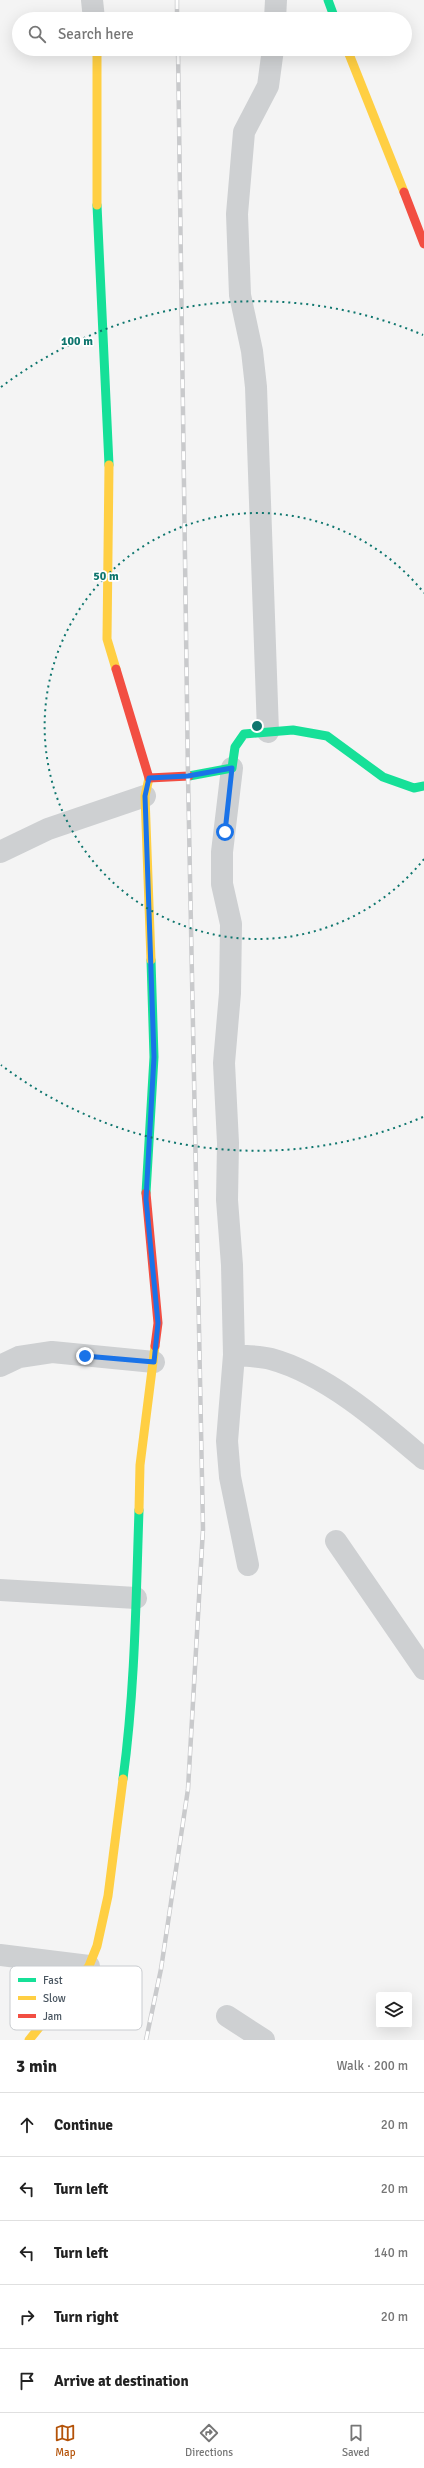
<!DOCTYPE html>
<html lang="en">
<head>
<meta charset="utf-8">
<style>
  :root { --surface:#fff; --page:#f6f6f6; --text:#222; --muted:#767676; --line:#e0e0e0; --accent:#b45309 }
  body { margin:0; font-family:Signika,sans-serif; background:var(--page); color:var(--text) }
  .controls { position:absolute; right:12px; bottom:12px; display:grid; overflow:hidden; border-radius:4px; box-shadow:0 4px 16px #0002 }
  .controls button { width:36px; height:36px; display:grid; place-items:center; padding:0; border:0; border-bottom:1px solid var(--line); background:var(--surface); color:var(--text); font:20px sans-serif }
  .stop { position:absolute; width:12px; height:12px; margin:-9px; border:3px solid #1a73e8; border-radius:50%; background:#fff }
  .stop.end { background:#1a73e8; border-color:#fff; box-shadow:0 1px 4px #0008 }
  .list { margin:0; padding:0; list-style:none }
  h2 { display:flex; justify-content:space-between; align-items:center; height:52px; margin:0; padding:0 16px; font-size:17px }
  h2 small { font-size:13px; font-weight:400; color:var(--muted) }
  .list li { display:grid; grid-template-columns:26px 1fr auto; gap:12px; align-items:center; box-sizing:border-box; height:64px; padding:0 16px; border-top:1px solid var(--line) }
  .list b { display:block; font-size:15px; white-space:nowrap }
  .list em { font-size:13px; font-style:normal; color:var(--muted) }
  .icon { flex:none; width:22px; height:22px; fill:none; stroke:currentColor; stroke-width:2; stroke-linecap:round; stroke-linejoin:round }
  .map { position:relative; flex:none; width:424px; height:2040px; overflow:hidden }
  .search { position:absolute; background:var(--surface); box-shadow:0 4px 16px #0002; left:12px; right:12px; top:12px; height:44px; display:flex; align-items:center; gap:10px; box-sizing:border-box; padding:0 14px; border-radius:22px; color:var(--muted); font-size:15px }
  .sheet { height:372px; background:var(--surface) }
  nav { display:flex; justify-content:space-around; align-items:center; box-sizing:border-box; height:56px; border-top:1px solid var(--line); background:var(--surface); font-size:11px; color:var(--muted) }
  nav a { display:grid; justify-items:center; gap:2px }
  nav .on { color:var(--accent) }
  .map>svg:first-child { display:block }
  .lines { fill:none; stroke-linecap:round; stroke-linejoin:round }
  .street { stroke:#ced0d2; stroke-width:22 }
  .fast { stroke:#16e098; stroke-width:9 }
  .slow { stroke:#ffcf43; stroke-width:9 }
  .jam { stroke:#f24e42; stroke-width:9 }
  .rail-casing { stroke:#c9cacc; stroke-width:4.5 }
  .rail { stroke:#fff; stroke-width:3; stroke-dasharray:9; stroke-linecap:butt }
  .route { stroke:#1a73e8; stroke-width:5 }
  .ring { fill:none; stroke:#0f766e; stroke-width:2; stroke-dasharray:2 4 }
  .key { fill:#fff; stroke:#c9ccd0; stroke-width:1 }
  .key-label { font-size:11px; fill:#4a5661 }
  .centre { fill:#0f766e; stroke:#fff; stroke-width:2 }
  .ring-label { font-size:12px; text-anchor:middle; font-weight:bold; fill:#0f766e; stroke:#fff; stroke-width:3.5; stroke-linejoin:round; paint-order:stroke }
</style>
</head>
<body>
<div class="map">
<svg width="424" height="2040" viewBox="0 0 424 2040">
  <rect width="100%" height="100%" fill="#f4f4f4"/>
  <g class="lines">
    <path class="street" d="M92 0 94 19
      M275 19 276 0
      M268 732 256 387 252 351 240 295 237 214 244 132 268 86 273 49
      M232 768 222 852V884L231 924 230 993 224 1063 228 1143 227 1200 232 1265 234 1355 227 1441 230 1477 248 1565
      M0 852 48 829 145 796
      M234 1355C246 1356 259 1356 271 1359 326 1374 381 1422 424 1459
      M0 1366 19 1357 52 1352 154 1362
      M336 1541 424 1669
      M0 1590 136 1598
      M0 1955 89 1966
      M227 2016 264 2040"/>
    <path class="fast" d="M328 0 335 19
      M97 205 109 465
      M189 776 232 768 235 747 244 734 293 730 327 736 383 777 414 788 424 786
      M146 1193 154 1057 151 960
      M123 1779C135 1690 136 1599 139 1510"/>
    <path class="slow" d="M97 49V205
      M347 49 404 192
      M109 465 107 639 116 669
      M149 778 145 796 151 960
      M139 1510 140 1465 155 1346
      M29 2040 89 1966 97 1946 108 1896 123 1779"/>
    <path class="jam" d="M404 192 424 244
      M116 669 149 778 189 776
      M146 1193 158 1323 155 1346"/>
    <defs>
      <path id="rail" d="M177 0V19
        M146 2040 161 1969 188 1789 203 1529 188 776 178 49"/>
    </defs>
    <use href="#rail" class="rail-casing"/>
    <use href="#rail" class="rail"/>
  </g>
  <g class="lines">
    <path class="route" d="M85 1356 154 1362 158 1323 146 1199 154 1057 145 796 149 778 188 776 232 768 225 832"/>
  </g>
  <g class="ring">
    <path d="M424 859A213 213 0 1 1 424 593"/>
    <path d="M423 1117A425 425 0 0 1 1 1065M1 387A425 425 0 0 1 423 335"/>
  </g>
  <rect x="10" y="1966" width="132" height="64" rx="6" class="key"/>
  <rect x="18" y="1978" width="18" height="4" fill="#16e098"/>
  <rect x="18" y="1996" width="18" height="4" fill="#ffcf43"/>
  <rect x="18" y="2014" width="18" height="4" fill="#f24e42"/>
  <g class="key-label">
    <text x="43" y="1984">Fast</text>
    <text x="43" y="2002">Slow</text>
    <text x="43" y="2020">Jam</text>
  </g>
  <circle cx="257" cy="726" r="6" class="centre"/>
  <g class="ring-label">
    <text x="77" y="345">100 m</text>
    <text x="106" y="580">50 m</text>
  </g>
</svg>
<div class="controls">
<button><svg class="icon" aria-label="layers" viewBox="0 0 24 24"><path d="M12 4l9 5-9 5-9-5zM3 14l9 5 9-5"/></svg></button>
</div>
<div class="stop" style="left:225px;top:832px"></div>
<div class="stop end" style="left:85px;top:1356px"></div>
<div class="search"><svg class="icon" aria-label="search" viewBox="0 0 24 24"><circle cx="10" cy="10" r="6"/><path d="M15 15l6 6"/></svg>Search here</div>
</div>
<section class="sheet">
<h2>3 min<small>Walk · 200 m</small></h2>
<ul class="list">
<li><svg class="icon" aria-label="ahead" viewBox="0 0 24 24"><path d="M12 20V5M6 11l6-6 6 6"/></svg><div><b>Continue</b></div><em>20 m</em></li>
<li><svg class="icon" aria-label="left" viewBox="0 0 24 24"><path d="M17 20v-9H6M10 6l-5 5 5 5"/></svg><div><b>Turn left</b></div><em>20 m</em></li>
<li><svg class="icon" aria-label="left" viewBox="0 0 24 24"><path d="M17 20v-9H6M10 6l-5 5 5 5"/></svg><div><b>Turn left</b></div><em>140 m</em></li>
<li><svg class="icon" aria-label="right" viewBox="0 0 24 24"><path d="M7 20v-9h11M14 6l5 5-5 5"/></svg><div><b>Turn right</b></div><em>20 m</em></li>
<li><svg class="icon" aria-label="arrive" viewBox="0 0 24 24"><path d="M6 21V4h12l-3 4 3 4H6"/></svg><div><b>Arrive at destination</b></div></li>
</ul>
</section>
<nav>
<a class="on"><svg class="icon" aria-label="map" viewBox="0 0 24 24"><path d="M3 6l6-2 6 2 6-2v14l-6 2-6-2-6 2zM9 4v14M15 6v14"/></svg>Map</a>
<a><svg class="icon" aria-label="directions" viewBox="0 0 24 24"><path d="M12 3l9 9-9 9-9-9zM9 14v-3h6M13 9l2 2-2 2"/></svg>Directions</a>
<a><svg class="icon" aria-label="saved" viewBox="0 0 24 24"><path d="M7 4h10v16l-5-4-5 4z"/></svg>Saved</a>
</nav>
</body>
</html>
